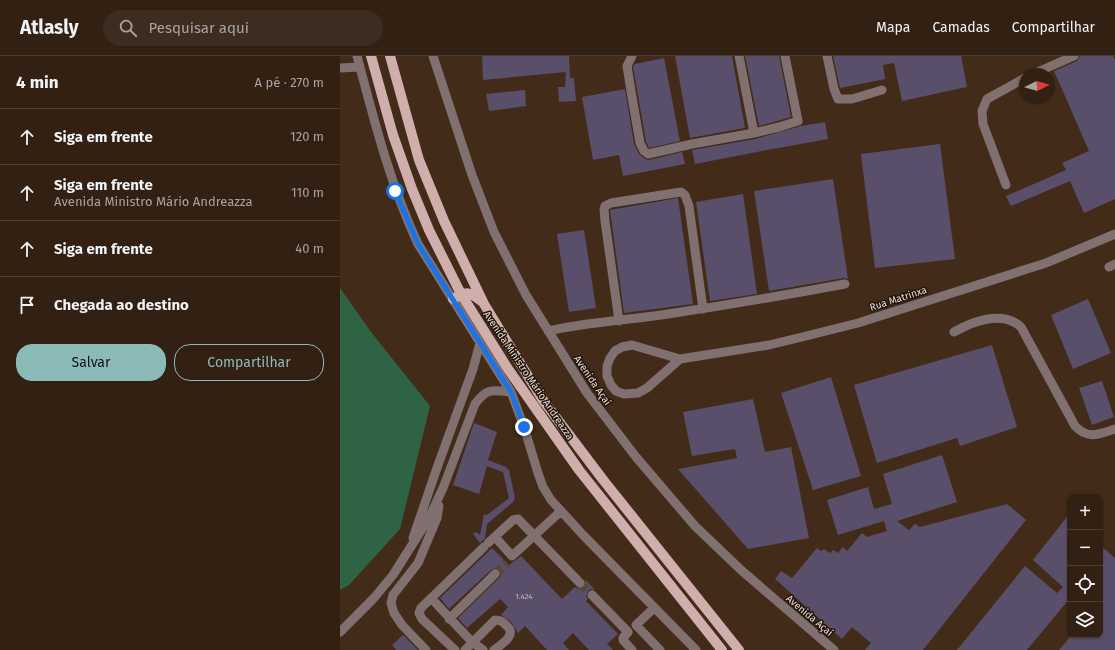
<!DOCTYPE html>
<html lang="pt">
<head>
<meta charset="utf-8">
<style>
  :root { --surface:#322013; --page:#3d2d21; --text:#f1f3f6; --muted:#a8a3a0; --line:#4d3e33; --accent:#8bbbb9 }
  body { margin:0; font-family:"Fira Sans",sans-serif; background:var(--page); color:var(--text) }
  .controls { position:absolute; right:12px; bottom:12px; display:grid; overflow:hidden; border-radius:8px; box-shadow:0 1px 3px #0004 }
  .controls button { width:36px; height:36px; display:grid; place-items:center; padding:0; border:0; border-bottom:1px solid var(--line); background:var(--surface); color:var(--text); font:20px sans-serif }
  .compass { position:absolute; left:679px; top:12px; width:36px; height:36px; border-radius:50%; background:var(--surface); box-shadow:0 1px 3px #0004; rotate:85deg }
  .stop { position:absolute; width:12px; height:12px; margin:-9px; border:3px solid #1a73e8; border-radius:50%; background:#fff }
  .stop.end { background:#1a73e8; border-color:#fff; box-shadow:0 1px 4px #0008 }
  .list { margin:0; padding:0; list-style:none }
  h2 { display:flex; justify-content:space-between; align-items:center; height:52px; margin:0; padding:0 16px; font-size:17px }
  h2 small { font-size:13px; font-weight:400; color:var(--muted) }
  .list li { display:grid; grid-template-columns:26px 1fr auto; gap:12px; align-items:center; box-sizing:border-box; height:56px; padding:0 16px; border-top:1px solid var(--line) }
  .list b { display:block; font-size:15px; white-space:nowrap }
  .list p { margin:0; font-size:13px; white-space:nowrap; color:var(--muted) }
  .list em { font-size:13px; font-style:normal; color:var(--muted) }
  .actions { display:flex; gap:8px; padding:12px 16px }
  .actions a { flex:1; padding:9px 0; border:1px solid var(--accent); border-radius:16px; text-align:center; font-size:14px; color:var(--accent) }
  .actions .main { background:var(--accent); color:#111 }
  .icon { flex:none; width:22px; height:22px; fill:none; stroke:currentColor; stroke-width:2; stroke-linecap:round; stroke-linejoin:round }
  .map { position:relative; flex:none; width:775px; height:594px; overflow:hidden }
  header { display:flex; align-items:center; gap:24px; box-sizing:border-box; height:56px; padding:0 20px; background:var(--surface); border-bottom:1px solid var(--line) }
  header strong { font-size:19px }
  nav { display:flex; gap:22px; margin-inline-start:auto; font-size:14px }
  .search { width:280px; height:36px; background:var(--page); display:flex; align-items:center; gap:10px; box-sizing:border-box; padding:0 14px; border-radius:22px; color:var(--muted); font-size:15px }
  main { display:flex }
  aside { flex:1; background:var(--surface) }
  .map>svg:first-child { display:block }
  .green { fill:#2e6444 }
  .building { fill:#5a4f6a }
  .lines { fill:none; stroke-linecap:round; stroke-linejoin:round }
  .minor-tunnel { stroke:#5c4635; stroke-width:9; stroke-dasharray:9 4.5; stroke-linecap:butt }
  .minor { stroke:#80706f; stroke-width:9 }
  .major { stroke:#cfaeac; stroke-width:10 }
  .route { stroke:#1a73e8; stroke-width:5 }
  .labels { text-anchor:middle; stroke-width:3; stroke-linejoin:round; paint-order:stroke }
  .number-label { font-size:8px; fill:#c8b9b7 }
  .street-label { font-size:10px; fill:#ecdcd1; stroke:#21160e }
</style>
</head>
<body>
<header>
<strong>Atlasly</strong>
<div class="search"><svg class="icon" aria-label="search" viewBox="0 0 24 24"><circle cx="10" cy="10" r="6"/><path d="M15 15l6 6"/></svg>Pesquisar aqui</div>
<nav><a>Mapa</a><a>Camadas</a><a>Compartilhar</a></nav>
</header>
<main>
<aside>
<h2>4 min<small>A pé · 270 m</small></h2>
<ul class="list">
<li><svg class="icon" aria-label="ahead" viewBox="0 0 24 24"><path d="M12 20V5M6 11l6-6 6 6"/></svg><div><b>Siga em frente</b></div><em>120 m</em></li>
<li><svg class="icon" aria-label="ahead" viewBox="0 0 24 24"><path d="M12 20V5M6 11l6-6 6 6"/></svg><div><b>Siga em frente</b><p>Avenida Ministro Mário Andreazza</p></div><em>110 m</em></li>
<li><svg class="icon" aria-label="ahead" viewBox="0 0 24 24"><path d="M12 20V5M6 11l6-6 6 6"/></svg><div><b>Siga em frente</b></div><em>40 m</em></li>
<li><svg class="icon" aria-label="arrive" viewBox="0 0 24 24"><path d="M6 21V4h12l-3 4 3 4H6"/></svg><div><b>Chegada ao destino</b></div></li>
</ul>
<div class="actions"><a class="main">Salvar</a><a>Compartilhar</a></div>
</aside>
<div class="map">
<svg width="775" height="594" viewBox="0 0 775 594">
  <rect width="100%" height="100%" fill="#422b19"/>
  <path class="green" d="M0 232 31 276 90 350 60 473 9 529 0 534Z"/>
  <path class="building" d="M142 0H229L230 22H234L236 45 219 46 218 31H225L226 16 143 24Z
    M335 0H392L405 72 350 82Z
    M405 0H439L451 61 419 70Z
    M493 0H621L627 31 562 45 554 7 543 9 545 23 500 32Z
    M740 0H773L775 4V143L744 157 730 125 671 150 666 140 726 114 722 107 749 95 714 15 737 5Z
    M324 2 340 85 309 92 306 85 293 11 295 8Z
    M285 33 294 88 299 98 305 103 309 104 342 96 345 108 283 120 279 99 253 104 242 41Z
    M185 34 186 50 149 55 146 38Z
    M485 66 488 83 422 95 355 108 352 94 415 83 461 70Z
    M600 88 615 203 535 212 521 98Z
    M493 123 508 223 504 222 429 235 414 135Z
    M403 138 417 238 370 245 356 146Z
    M338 142 353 248 284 257 270 154Z
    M244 174 256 252 229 256 217 178Z
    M748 243 771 297 733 313 711 259Z
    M652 289 677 371 620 390 617 382 537 407 514 329Z
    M491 321 521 420 473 434 441 337Z
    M762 325 774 361 752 369 739 332Z
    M413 343 425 396 451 391 469 482 408 493 338 413 397 402 395 393 352 400 343 356Z
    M134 367 157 376 148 404 166 411 169 414 175 442 173 446 147 468 145 482 140 487 133 478 136 476 140 479 144 458 147 459 169 442 163 416 147 410 139 438 113 429Z
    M602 399 617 446 557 465 569 474 575 468 580 471 667 448 686 464 583 594H525L531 587 512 571 502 583 435 523 441 515 452 522 477 492 481 495 484 493 490 497 493 494 498 497 503 491 507 495 522 477 527 481 547 475 544 465 498 479 487 444 528 431 534 453 552 448 543 418Z
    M730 457V542L687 594H617L685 510 717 537 723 531 693 504Z
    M760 489 775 502V594H719L732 579H760Z
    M152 492 169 509 181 500 222 543 235 531 239 533 244 532 246 528 245 523 255 534 251 533 248 535 246 540 248 543 246 545 278 578 267 588 273 594H249L233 577 223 587 229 594H207L185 570 178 577 171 566 161 559 168 551 160 543 127 572 118 562 159 522 161 519 160 514 156 512 151 514 109 553 100 542Z
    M63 579 78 594H56L52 589Z"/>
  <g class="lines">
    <path class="minor-tunnel" d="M155 518 167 507
      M240 527 252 539"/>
    <path class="minor" d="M17 0C34 64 50 128 78 188L171 336 184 371 198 417 203 431 211 444 244 480 356 594
      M93 0 132 119 154 176 186 239 247 337 296 401 355 470 401 514 494 594
      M292 0 287 10 292 41 300 87 304 95 308 98 352 88 414 77
      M399 0 414 77 439 71 458 65 445 0
      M487 0 494 33 498 43H512L542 34
      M0 12 20 11
      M693 18 734 0
      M666 129 643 68 642 55 647 43 685 22
      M769 211 775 208
      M279 265 265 165 264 153 265 150 271 147 341 136 345 139 349 150 363 253
      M208 275C247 266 288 264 328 258 387 249 446 239 505 228
      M614 276C633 265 663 254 681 271L735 370C748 384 759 378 775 373
      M340 303 307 332 298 337 284 338 276 335 271 329 267 320V310L270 302 275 295 282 291 292 289 340 303 429 289 462 281 518 267 706 207 775 178
      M155 481 172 500 221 455
      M73 482 98 409 133 313 140 287
      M148 487 173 464 178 463 240 527
      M252 539 288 576 283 582V584L292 594
      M91 542 132 586 143 594
      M314 552 296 569 320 594
      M109 563 155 518
      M0 576 34 542 53 519 89 462 103 432 135 348C147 332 152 334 171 336
      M86 594 62 569 54 557 51 547 53 539 78 507 97 462 99 450
      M115 594 82 563 79 557 81 552 144 491
      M125 594 155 564C161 564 163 566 167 570 177 579 162 588 154 594"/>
    <path class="major" d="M31 0 53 79 72 133 89 174 121 238 168 313 239 414 382 594
      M50 0 79 104 104 165 144 248 202 343 264 425 399 594
      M113 243C126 235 129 235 141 245"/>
  </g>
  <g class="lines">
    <path class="route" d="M55 135 78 188 171 336 184 371"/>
  </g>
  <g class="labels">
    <g class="number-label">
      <text x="184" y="543">1.424</text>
    </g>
    <g class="street-label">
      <text transform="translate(558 242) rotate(-18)" y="4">Rua Matrinxa</text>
      <text transform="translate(189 319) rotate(56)" y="4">Avenida Ministro Mário Andreazza</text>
      <text transform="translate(253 324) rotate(56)" y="4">Avenida Açaí</text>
      <text transform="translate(470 559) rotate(40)" y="4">Avenida Açaí</text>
    </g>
  </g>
</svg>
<div class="controls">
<button>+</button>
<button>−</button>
<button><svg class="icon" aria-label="locate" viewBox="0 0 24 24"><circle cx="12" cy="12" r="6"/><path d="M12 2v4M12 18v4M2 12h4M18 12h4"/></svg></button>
<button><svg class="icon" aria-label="layers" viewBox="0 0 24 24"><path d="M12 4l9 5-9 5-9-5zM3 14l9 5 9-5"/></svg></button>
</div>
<svg class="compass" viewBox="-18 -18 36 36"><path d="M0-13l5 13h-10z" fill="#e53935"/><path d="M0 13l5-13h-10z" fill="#a8a3a0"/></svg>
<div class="stop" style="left:55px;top:135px"></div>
<div class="stop end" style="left:184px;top:371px"></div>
</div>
</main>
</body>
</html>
